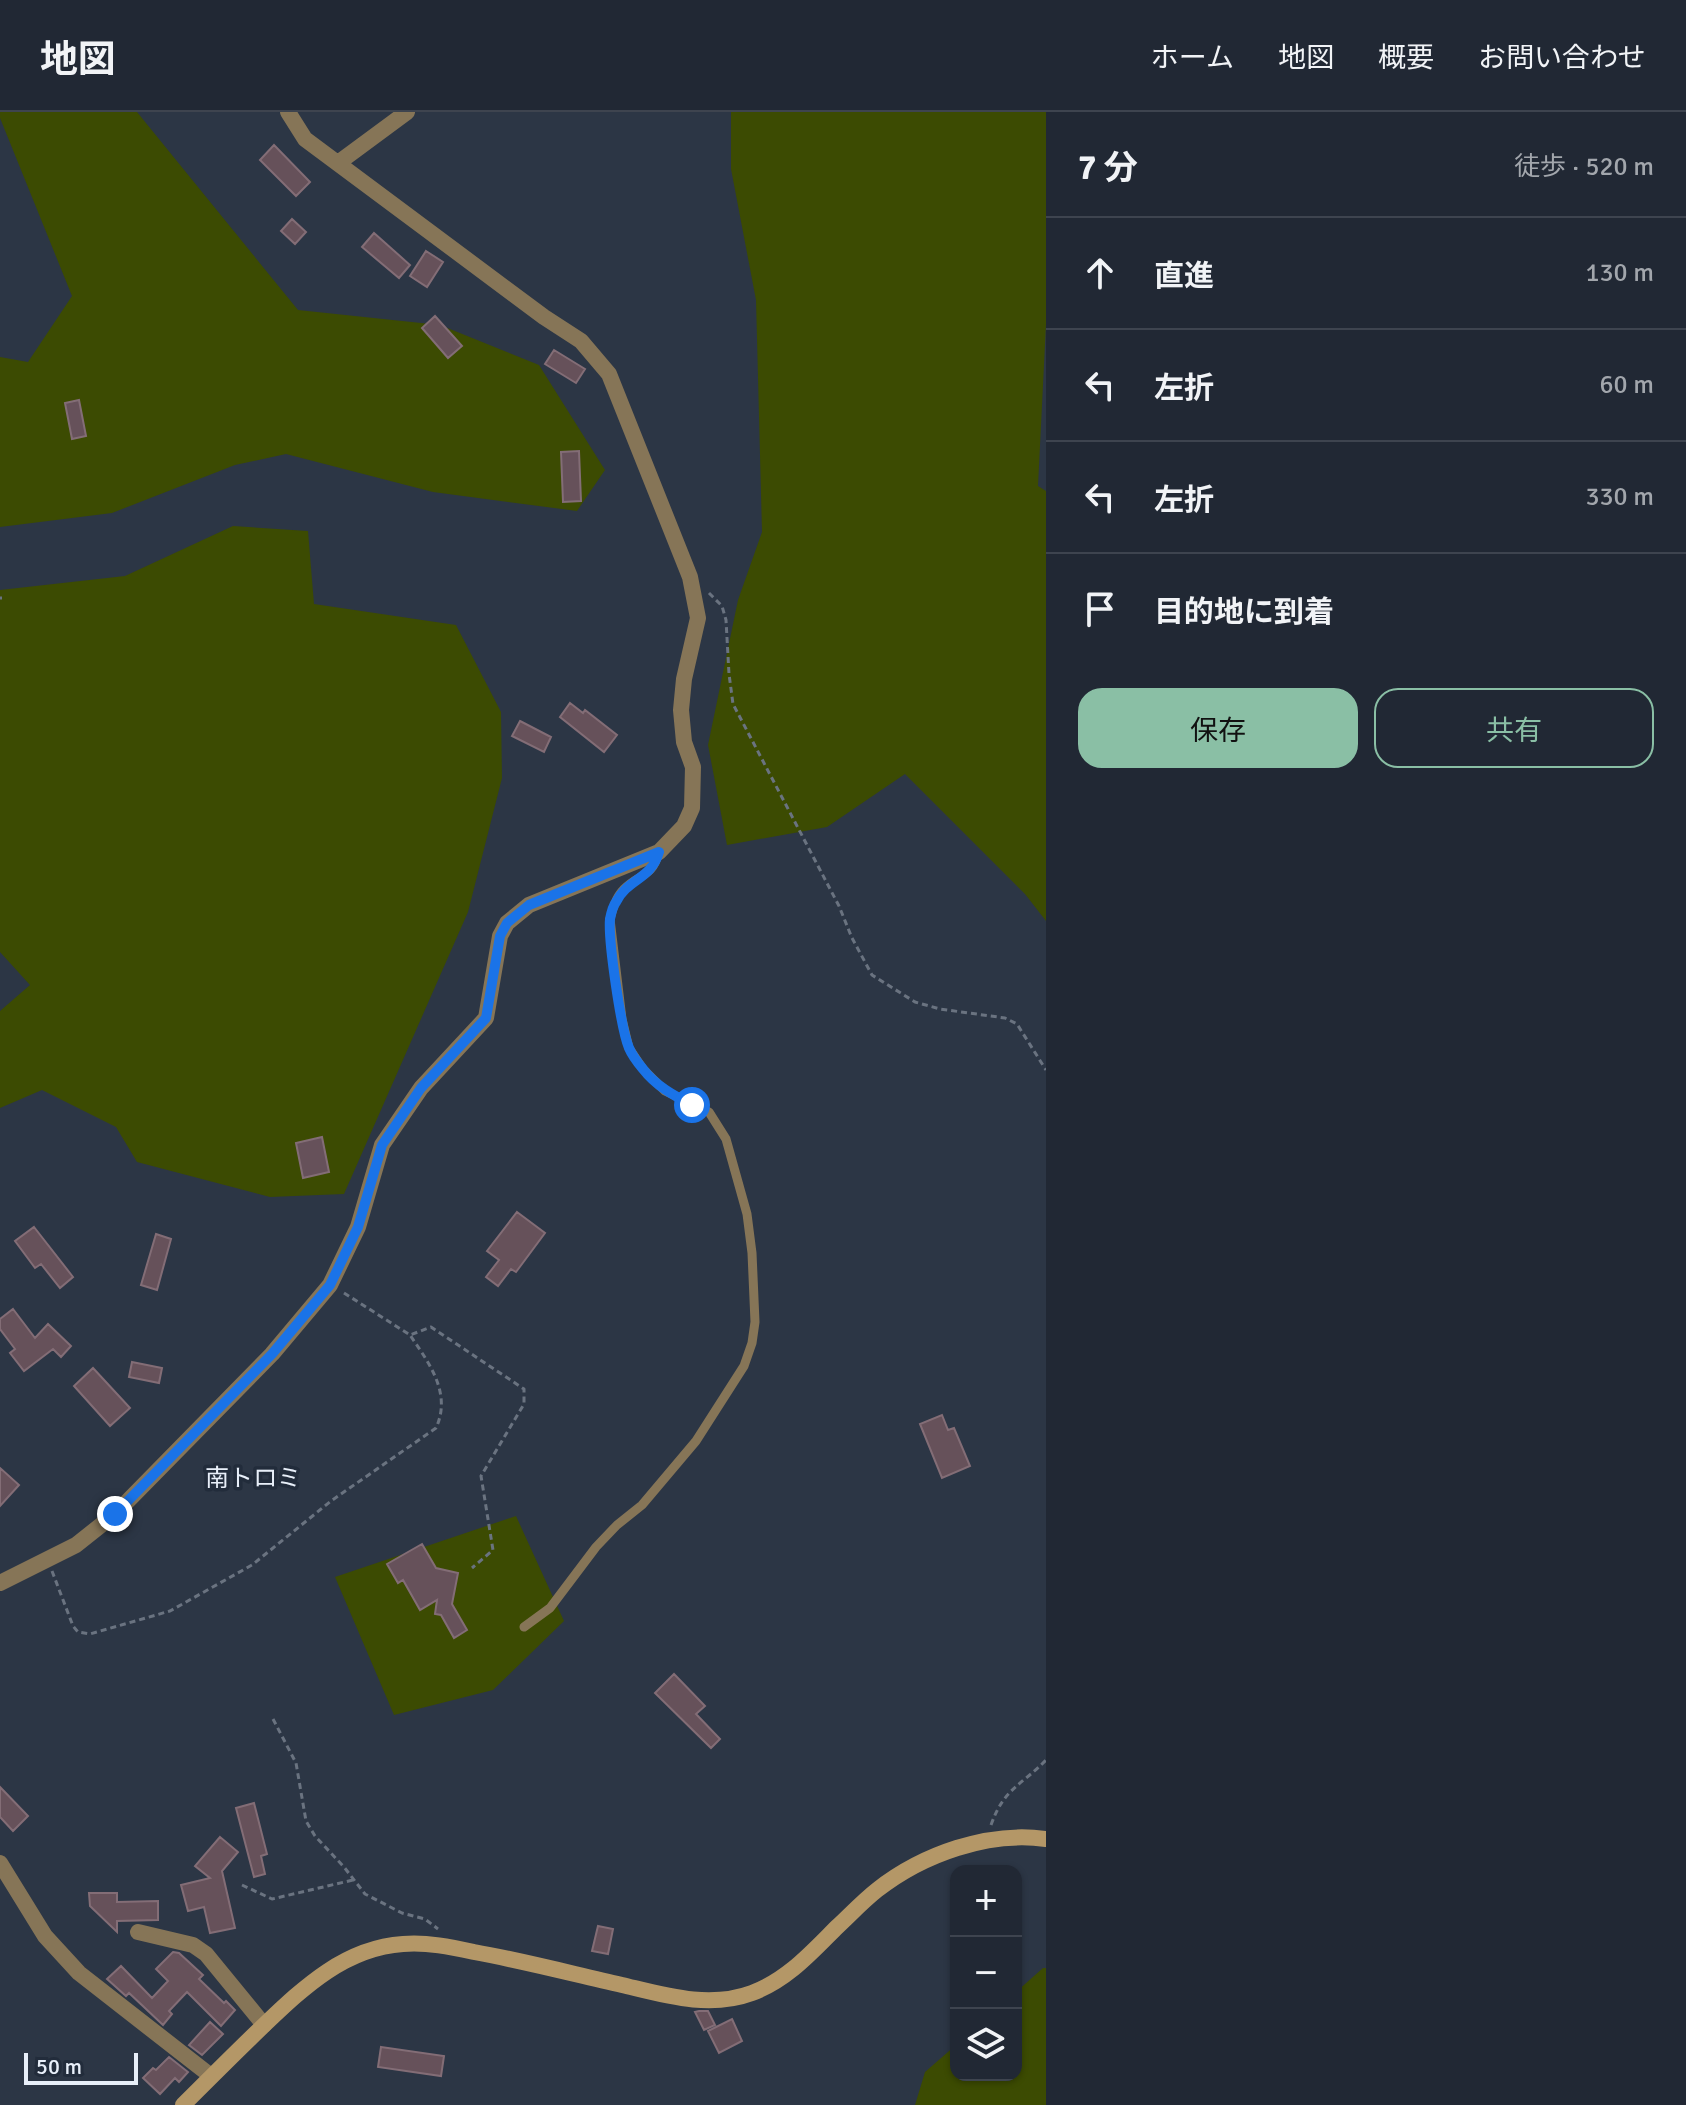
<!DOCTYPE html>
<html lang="ja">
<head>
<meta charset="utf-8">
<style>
  :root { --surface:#212834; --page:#2d3440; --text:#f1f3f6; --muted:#a2a6ac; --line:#3e444f; --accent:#8abfa5 }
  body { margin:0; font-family:Signika,"Noto Sans JP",sans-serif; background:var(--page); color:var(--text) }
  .controls { position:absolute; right:24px; bottom:24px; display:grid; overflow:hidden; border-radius:16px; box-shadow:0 2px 6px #0004 }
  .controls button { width:72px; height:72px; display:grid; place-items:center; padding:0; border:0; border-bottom:2px solid var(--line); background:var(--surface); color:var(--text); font:40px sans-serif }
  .scale { position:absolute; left:24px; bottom:20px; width:114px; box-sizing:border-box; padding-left:8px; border:4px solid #e8eff9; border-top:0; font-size:22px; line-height:28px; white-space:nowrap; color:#e8eff9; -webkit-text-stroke:6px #222c3b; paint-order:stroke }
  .stop { position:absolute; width:24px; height:24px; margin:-18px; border:6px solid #1a73e8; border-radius:50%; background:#fff }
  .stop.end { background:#1a73e8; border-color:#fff; box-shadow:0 2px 8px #0008 }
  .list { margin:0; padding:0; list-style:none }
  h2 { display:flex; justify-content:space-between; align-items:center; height:104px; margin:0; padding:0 32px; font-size:34px }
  h2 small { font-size:26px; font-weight:400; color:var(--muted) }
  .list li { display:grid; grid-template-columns:52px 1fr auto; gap:24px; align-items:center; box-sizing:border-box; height:112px; padding:0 32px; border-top:2px solid var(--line) }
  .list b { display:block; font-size:30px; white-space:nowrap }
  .list em { font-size:26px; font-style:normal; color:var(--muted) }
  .actions { display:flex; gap:16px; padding:24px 32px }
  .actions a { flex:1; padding:18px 0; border:2px solid var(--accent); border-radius:24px; text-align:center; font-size:28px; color:var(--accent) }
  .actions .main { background:var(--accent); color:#111 }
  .icon { flex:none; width:44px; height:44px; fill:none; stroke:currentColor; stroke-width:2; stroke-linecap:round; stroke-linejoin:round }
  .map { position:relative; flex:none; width:1046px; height:1993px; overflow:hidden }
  header { display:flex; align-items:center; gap:48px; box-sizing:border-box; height:112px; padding:0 40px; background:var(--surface); border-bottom:2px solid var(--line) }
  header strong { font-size:38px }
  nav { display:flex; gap:44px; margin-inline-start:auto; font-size:28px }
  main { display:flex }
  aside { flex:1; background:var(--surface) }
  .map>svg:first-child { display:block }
  .green { fill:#3c4b02 }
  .building { fill:#66515a; stroke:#836d76; stroke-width:2 }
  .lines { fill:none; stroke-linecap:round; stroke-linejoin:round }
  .path { stroke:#6a7380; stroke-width:3; stroke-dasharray:6 4; stroke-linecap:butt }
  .lane { stroke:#867557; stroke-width:9 }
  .street { stroke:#867557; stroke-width:16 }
  .secondary { stroke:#b49767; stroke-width:16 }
  .route { stroke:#1a73e8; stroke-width:10 }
  .labels { text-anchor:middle; stroke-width:7; stroke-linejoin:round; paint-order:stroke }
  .quarter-label { font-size:24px; fill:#e8eff9; stroke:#222c3b }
</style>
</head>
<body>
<header>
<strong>地図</strong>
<nav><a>ホーム</a><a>地図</a><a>概要</a><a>お問い合わせ</a></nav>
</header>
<main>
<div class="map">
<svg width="1046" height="1993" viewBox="0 0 1046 1993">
  <rect width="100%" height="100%" fill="#2c3645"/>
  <path class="green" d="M0 0H137L298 198 440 213 539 253 605 358 577 399 433 380 286 342 235 353 112 401 0 415V245L28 250 72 184 0 6Z
    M731 0H1046V212L1038 374 1046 379V809L1025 782 905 662 827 715 727 733 708 633 738 488 762 420 756 188 731 57Z
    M233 414 308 419 314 492 456 513 501 600 502 666 468 800 344 1082 270 1085 137 1050 116 1015 42 978 0 996V899L30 873 0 840V478L125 464Z
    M516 1404 564 1509 493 1578 394 1603 335 1465Z
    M1043 1856H1046V1993H915L925 1960 956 1933V1963H1016V1880Z"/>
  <path class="building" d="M274 33 310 70 296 84 260 48Z
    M292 107 306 120 295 132 281 119Z
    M374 121 410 153 399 166 362 135Z
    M426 139 443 150 427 175 410 164Z
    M435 204 462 234 448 246 422 216Z
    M554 238 585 257 576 271 545 252Z
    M79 288 86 324 72 327 65 291Z
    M579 339 581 389 563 390 561 340Z
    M570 591 583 601 585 598 617 623 604 640 560 605Z
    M520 609 551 625 544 640 512 624Z
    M322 1025 329 1060 303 1066 296 1031Z
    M517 1100 545 1121 516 1160 511 1157 498 1174 486 1165 499 1148 487 1139Z
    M34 1115 73 1165 60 1176 41 1152 35 1156 15 1129Z
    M156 1122 171 1127 157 1178 141 1173Z
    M13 1197 35 1226 48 1212 71 1234 61 1245 53 1237 24 1259 10 1241 15 1237 0 1217V1207Z
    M132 1250 162 1256 159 1271 129 1265Z
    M93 1256 130 1296 110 1314 74 1274Z
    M942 1303 948 1318 954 1316 970 1354 942 1366 920 1312Z
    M0 1356 19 1373 0 1394Z
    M422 1432 436 1456 458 1461 452 1492 467 1518 454 1526 441 1503 435 1502 437 1488 420 1498 403 1468 398 1471 387 1452Z
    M674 1562 705 1594 696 1602 720 1627 711 1636 655 1581Z
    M0 1675 28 1704 13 1719 0 1705Z
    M254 1691 267 1742 261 1744 265 1762 254 1765 236 1696Z
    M220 1725 238 1740 222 1759 235 1816 210 1821 204 1795 188 1799 181 1773 210 1766 195 1754Z
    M89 1781H117V1790L158 1789V1808L117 1809V1820L90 1794Z
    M598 1814 613 1817 608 1842 592 1839Z
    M173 1840 179 1841 203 1863 199 1867 224 1891 226 1889 235 1898 221 1914 187 1880 169 1899 172 1902 163 1913 129 1881 126 1884 107 1867 121 1854 152 1886 168 1869 156 1857Z
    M699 1899H708L715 1913 704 1918 695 1900Z
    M732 1907 742 1929 719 1941 708 1919Z
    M210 1910 223 1922 202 1943 189 1933Z
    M381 1935 444 1944 441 1964 378 1955Z
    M169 1945 188 1960 179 1970 175 1966 160 1982 143 1966 153 1956 156 1958Z"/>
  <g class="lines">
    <path class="path" d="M709 481 722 494 726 508 729 562 733 592 839 794 852 826 872 863 915 890 940 897 1005 906 1017 912 1046 958
      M0 486H2
      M344 1181 410 1223 431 1215 524 1277V1292L481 1364 493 1438 472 1456
      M52 1459 73 1514 78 1520 90 1522 170 1499 252 1453 331 1389 436 1316C452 1281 429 1251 410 1223
      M273 1607 296 1651 306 1709 315 1724 344 1755 365 1782 402 1801 425 1807 438 1817
      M991 1713C1004 1676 1022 1673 1046 1648
      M242 1773 272 1787 353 1768"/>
    <path class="lane" d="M524 1515 550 1496 596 1435 617 1413 642 1393 696 1329 744 1254 752 1231 755 1210 752 1141 747 1102 726 1027 709 1000 665 979 643 957 629 936 622 907 610 807C613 796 616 785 624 777 640 761 652 766 659 740"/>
    <path class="street" d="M338 51 407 0
      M0 1471 76 1433 115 1402 272 1242 330 1173 358 1115 382 1033 421 976 486 906 500 824 507 811 529 793 659 740 684 714 692 696 693 655 684 630 681 598 684 567 698 506 690 465 609 262 581 229 544 205 305 27 288 0
      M0 1751 45 1824 79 1861 211 1964
      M138 1820 193 1833 206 1842 264 1913"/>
    <path class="secondary" d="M183 1993C209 1967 234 1942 261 1916 301 1878 343 1836 403 1832 427 1830 451 1835 474 1840 524 1849 573 1862 622 1873 664 1883 709 1897 752 1881 787 1868 811 1841 837 1815 850 1803 863 1789 877 1778 923 1742 988 1719 1046 1727"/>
  </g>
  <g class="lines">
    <path class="route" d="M115 1402 272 1242 330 1173 358 1115 382 1033 421 976 486 906 500 824 507 811 529 793 659 740C651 768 628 766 616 790 613 794 611 802 610 807 608 828 621 917 629 936 632 943 638 951 643 957 656 974 673 983 692 993"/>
  </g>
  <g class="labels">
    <g class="quarter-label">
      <text x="253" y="1374">南トロミ</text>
    </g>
  </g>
</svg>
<div class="controls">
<button>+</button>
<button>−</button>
<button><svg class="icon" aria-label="layers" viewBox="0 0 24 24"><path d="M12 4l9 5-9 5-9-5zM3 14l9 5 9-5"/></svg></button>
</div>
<div class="scale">50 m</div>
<div class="stop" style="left:692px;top:993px"></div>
<div class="stop end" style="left:115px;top:1402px"></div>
</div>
<aside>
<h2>7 分<small>徒歩 · 520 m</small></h2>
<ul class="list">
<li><svg class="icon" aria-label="ahead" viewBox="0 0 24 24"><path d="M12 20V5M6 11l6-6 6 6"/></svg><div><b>直進</b></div><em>130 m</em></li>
<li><svg class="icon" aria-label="left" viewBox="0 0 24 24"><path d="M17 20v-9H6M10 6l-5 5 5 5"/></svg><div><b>左折</b></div><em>60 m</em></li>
<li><svg class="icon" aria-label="left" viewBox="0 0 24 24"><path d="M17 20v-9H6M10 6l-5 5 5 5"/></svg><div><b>左折</b></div><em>330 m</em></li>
<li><svg class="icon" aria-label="arrive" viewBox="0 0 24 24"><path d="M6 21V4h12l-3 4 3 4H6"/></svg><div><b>目的地に到着</b></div></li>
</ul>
<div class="actions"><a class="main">保存</a><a>共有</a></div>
</aside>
</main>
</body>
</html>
